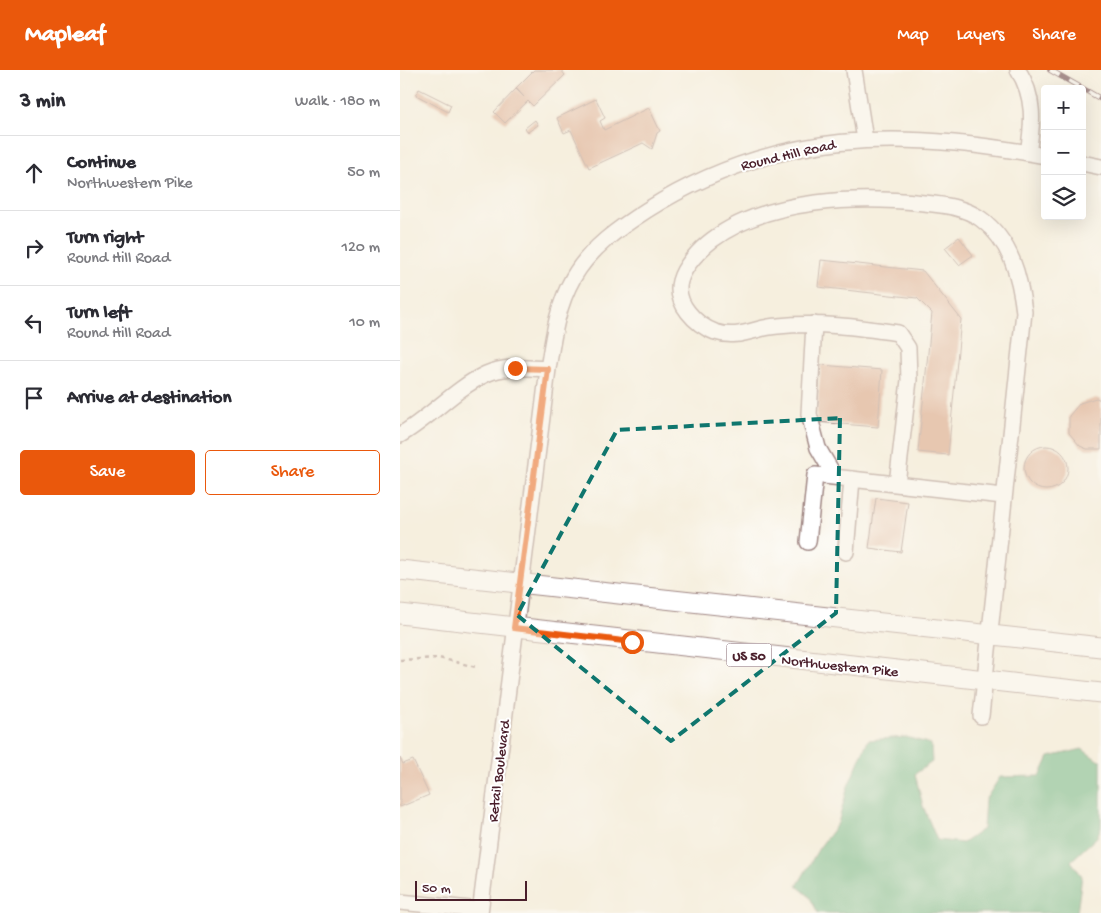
<!DOCTYPE html>
<html lang="en">
<head>
<meta charset="utf-8">
<style>
  :root { --surface:#fff; --page:#f7f7f7; --text:#2b2b33; --muted:#7c7c81; --line:#e1e1e2; --accent:#ea580c }
  body { margin:0; font-family:"Gochi Hand",sans-serif; background:var(--page); color:var(--text) }
  .controls { position:absolute; right:15px; top:15px; display:grid; overflow:hidden; border-radius:5px; box-shadow:0 5px 20px #0002 }
  .controls button { width:45px; height:45px; display:grid; place-items:center; padding:0; border:0; border-bottom:1px solid var(--line); background:var(--surface); color:var(--text); font:25px sans-serif }
  .scale { position:absolute; left:15px; bottom:12px; width:112px; box-sizing:border-box; padding-left:5px; border:2px solid #4a1f2b; border-top:0; font-size:14px; line-height:18px; white-space:nowrap; color:#4a1f2b; -webkit-text-stroke:4px #fff; paint-order:stroke }
  .stop { position:absolute; width:15px; height:15px; margin:-11px; border:4px solid #ea580c; border-radius:50%; background:#fff }
  .stop.end { background:#ea580c; border-color:#fff; box-shadow:0 1px 5px #0008 }
  .list { margin:0; padding:0; list-style:none }
  h2 { display:flex; justify-content:space-between; align-items:center; height:65px; margin:0; padding:0 20px; font-size:21px }
  h2 small { font-size:16px; font-weight:400; color:var(--muted) }
  .list li { display:grid; grid-template-columns:32px 1fr auto; gap:15px; align-items:center; box-sizing:border-box; height:75px; padding:0 20px; border-top:1px solid var(--line) }
  .list b { display:block; font-size:19px; white-space:nowrap }
  .list p { margin:0; font-size:16px; white-space:nowrap; color:var(--muted) }
  .list em { font-size:16px; font-style:normal; color:var(--muted) }
  .actions { display:flex; gap:10px; padding:15px 20px }
  .actions a { flex:1; padding:11px 0; border:1px solid var(--accent); border-radius:5px; text-align:center; font-size:18px; color:var(--accent) }
  .actions .main { background:var(--accent); color:#fff }
  .icon { flex:none; width:28px; height:28px; fill:none; stroke:currentColor; stroke-width:2; stroke-linecap:round; stroke-linejoin:round }
  .map { position:relative; flex:none; width:701px; height:843px; overflow:hidden }
  header { display:flex; align-items:center; gap:30px; box-sizing:border-box; height:70px; padding:0 25px; background:var(--accent); color:#fff }
  header strong { font-size:24px }
  nav { display:flex; gap:28px; margin-inline-start:auto; font-size:18px }
  main { display:flex }
  aside { flex:1; background:var(--surface) }
  .map>svg:first-child { display:block }
  .forest { fill:#60b17e; stroke:#556854 }
  .building { fill:#d59779 }
  .lines { fill:none; stroke-linecap:round; stroke-linejoin:round }
  .minor-casing { stroke:#a08784; stroke-width:18 }
  .major-casing { stroke:#a08784; stroke-width:21 }
  .path { stroke:#a08784; stroke-width:2.5; stroke-dasharray:4 4; stroke-linecap:butt }
  .minor { stroke:#fff; stroke-width:15 }
  .major { stroke:#fff; stroke-width:19 }
  .rail-casing { stroke:#4a1f2b; stroke-width:5.5 }
  .rail { stroke:#fff; stroke-width:4; stroke-dasharray:11; stroke-linecap:butt }
  .route { stroke:#ea580c; stroke-width:6 }
  .marked { fill:none; stroke:#0f766e; stroke-width:4; stroke-dasharray:10 6; stroke-linejoin:round }
  .labels { text-anchor:middle; stroke-width:4; stroke-linejoin:round; paint-order:stroke }
  .shield { fill:#fff; stroke:#80626b; stroke-width:1 }
  .shield-label { font-size:14px; font-weight:bold; fill:#4a1f2b }
  .street-label { font-size:15px; fill:#4a1f2b; stroke:#fff }
</style>
</head>
<body>
<header>
<strong>Mapleaf</strong>
<nav><a>Map</a><a>Layers</a><a>Share</a></nav>
</header>
<main>
<aside>
<h2>3 min<small>Walk · 180 m</small></h2>
<ul class="list">
<li><svg class="icon" aria-label="ahead" viewBox="0 0 24 24"><path d="M12 20V5M6 11l6-6 6 6"/></svg><div><b>Continue</b><p>Northwestern Pike</p></div><em>50 m</em></li>
<li><svg class="icon" aria-label="right" viewBox="0 0 24 24"><path d="M7 20v-9h11M14 6l5 5-5 5"/></svg><div><b>Turn right</b><p>Round Hill Road</p></div><em>120 m</em></li>
<li><svg class="icon" aria-label="left" viewBox="0 0 24 24"><path d="M17 20v-9H6M10 6l-5 5 5 5"/></svg><div><b>Turn left</b><p>Round Hill Road</p></div><em>10 m</em></li>
<li><svg class="icon" aria-label="arrive" viewBox="0 0 24 24"><path d="M6 21V4h12l-3 4 3 4H6"/></svg><div><b>Arrive at destination</b></div></li>
</ul>
<div class="actions"><a class="main">Save</a><a>Share</a></div>
</aside>
<div class="map">
<svg width="701" height="843" viewBox="0 0 701 843">
  <rect width="100%" height="100%" fill="#fff"/>
  <filter id="ink" filterUnits="userSpaceOnUse"><feTurbulence type="fractalNoise" baseFrequency=".02" numOctaves="2"/><feDisplacementMap in="SourceGraphic" scale="10" xChannelSelector="R" yChannelSelector="G"/><feConvolveMatrix kernelMatrix="1 2 1 2 8 2 1 2 1" color-interpolation-filters="sRGB"/></filter>
  <filter id="wash" filterUnits="userSpaceOnUse"><feTurbulence type="fractalNoise" baseFrequency=".0096" numOctaves="4" result="noise"/><feDisplacementMap in="SourceGraphic" scale="20" xChannelSelector="R" yChannelSelector="G"/><feGaussianBlur stdDeviation="1.12" result="paint"/><feColorMatrix in="noise" values="0 0 0 0 0 0 0 0 0 0 0 0 0 0 0 0 0 1.4 0 .05"/><feComposite in="paint" operator="in"/></filter>
  <g filter="url(#wash)">
    <rect width="100%" height="100%" fill="#f6efde"/>
    <path class="forest" d="M506 667 531 674 532 692 515 704 523 736 537 770 563 773 583 759 585 730 600 707 640 706 649 687 682 679 699 691 701 689V757L697 767 671 791 682 806 677 843H418L409 826 397 816 419 778 438 753 448 716 468 670Z"/>
    <g id="blocks">
      <path class="building" d="M134 0H161L165 5 133 36 128 31 105 53 94 42 116 19 124 27 116 18Z
        M19 19 51 35 48 42 16 25Z
        M196 29 205 48 200 51 204 60 249 38 260 61 257 63 252 79 243 73 189 98 171 60 164 63 157 48Z
        M135 50 138 55 128 62 125 58Z
        M559 167 573 185 559 195 545 178Z
        M421 190 523 201 561 249 548 385 518 382 532 243 517 228 418 217Z
        M421 295 482 300 478 357 416 352Z
        M696 328 701 330V379H687L680 376 669 363V346L680 333Z
        M624 398a22 22 0 1 1 44 0a22 22 0 1 1-44 0Z
        M476 428 508 432 501 482 469 478Z
        M0 688 3 694 13 690 29 725 0 737Z"/>
    </g>
  </g>
  <g filter="url(#ink)">
    <use href="#blocks" fill-opacity="0" stroke="#a08784" stroke-width="1"/>
    <g class="lines">
      <defs>
        <path id="minor" d="M454 0 465 70
          M618 0C635 27 633 53 628 83
          M682 93 701 97
          M414 254 409 344 418 378 435 407
          M0 365C30 348 54 319 86 304 105 295 128 298 148 299
          M497 414 509 310 508 278 498 263C458 257 419 252 378 256 355 257 339 270 315 262 296 255 274 233 280 211 284 196 300 179 312 170 367 128 459 126 524 133 544 135 564 137 581 149 611 171 620 207 624 242L581 646
          M408 472 415 405 603 426
          M446 482 452 409
          M0 832 80 840
          M80 843 148 299C153 268 157 236 173 208 190 178 219 158 247 140 375 59 502 59 645 86"/>
        <path id="major" d="M0 500 701 577
          M0 544 701 623"/>
      </defs>
      <use href="#minor" class="minor-casing"/>
      <use href="#major" class="major-casing"/>
      <path class="path" d="M0 590 39 588 76 597"/>
      <use href="#minor" class="minor"/>
      <use href="#major" class="major"/>
      <defs>
        <path id="rail" d="M650 0 701 29"/>
      </defs>
      <use href="#rail" class="rail-casing"/>
      <use href="#rail" class="rail"/>
    </g>
  </g>
  <g class="lines" filter="url(#ink)">
    <path class="route" d="M115 298 148 299 114 558 232 572"/>
  </g>
  <path d="M0 0H701V843H0ZM440 348 436 543 271 671 117 545 217 360Z" fill="#f6efde" fill-opacity=".55" fill-rule="evenodd"/>
  <path class="marked" d="M440 348 436 543 271 671 117 545 217 360Z"/>
  <g class="labels">
    <rect class="shield" x="326.5" y="573.5" width="45" height="23" rx="4"/>
    <g class="shield-label">
      <text x="349" y="590">US 50</text>
    </g>
    <g class="street-label">
      <text transform="translate(388 84) rotate(-13)" y="5">Round Hill Road</text>
      <text transform="translate(440 595) rotate(6)" y="5">Northwestern Pike</text>
      <text transform="translate(98 701) rotate(-83)" y="5">Retail Boulevard</text>
    </g>
  </g>
</svg>
<div class="controls">
<button>+</button>
<button>−</button>
<button><svg class="icon" aria-label="layers" viewBox="0 0 24 24"><path d="M12 4l9 5-9 5-9-5zM3 14l9 5 9-5"/></svg></button>
</div>
<div class="scale">50 m</div>
<div class="stop" style="left:232px;top:572px"></div>
<div class="stop end" style="left:115px;top:298px"></div>
</div>
</main>
</body>
</html>
